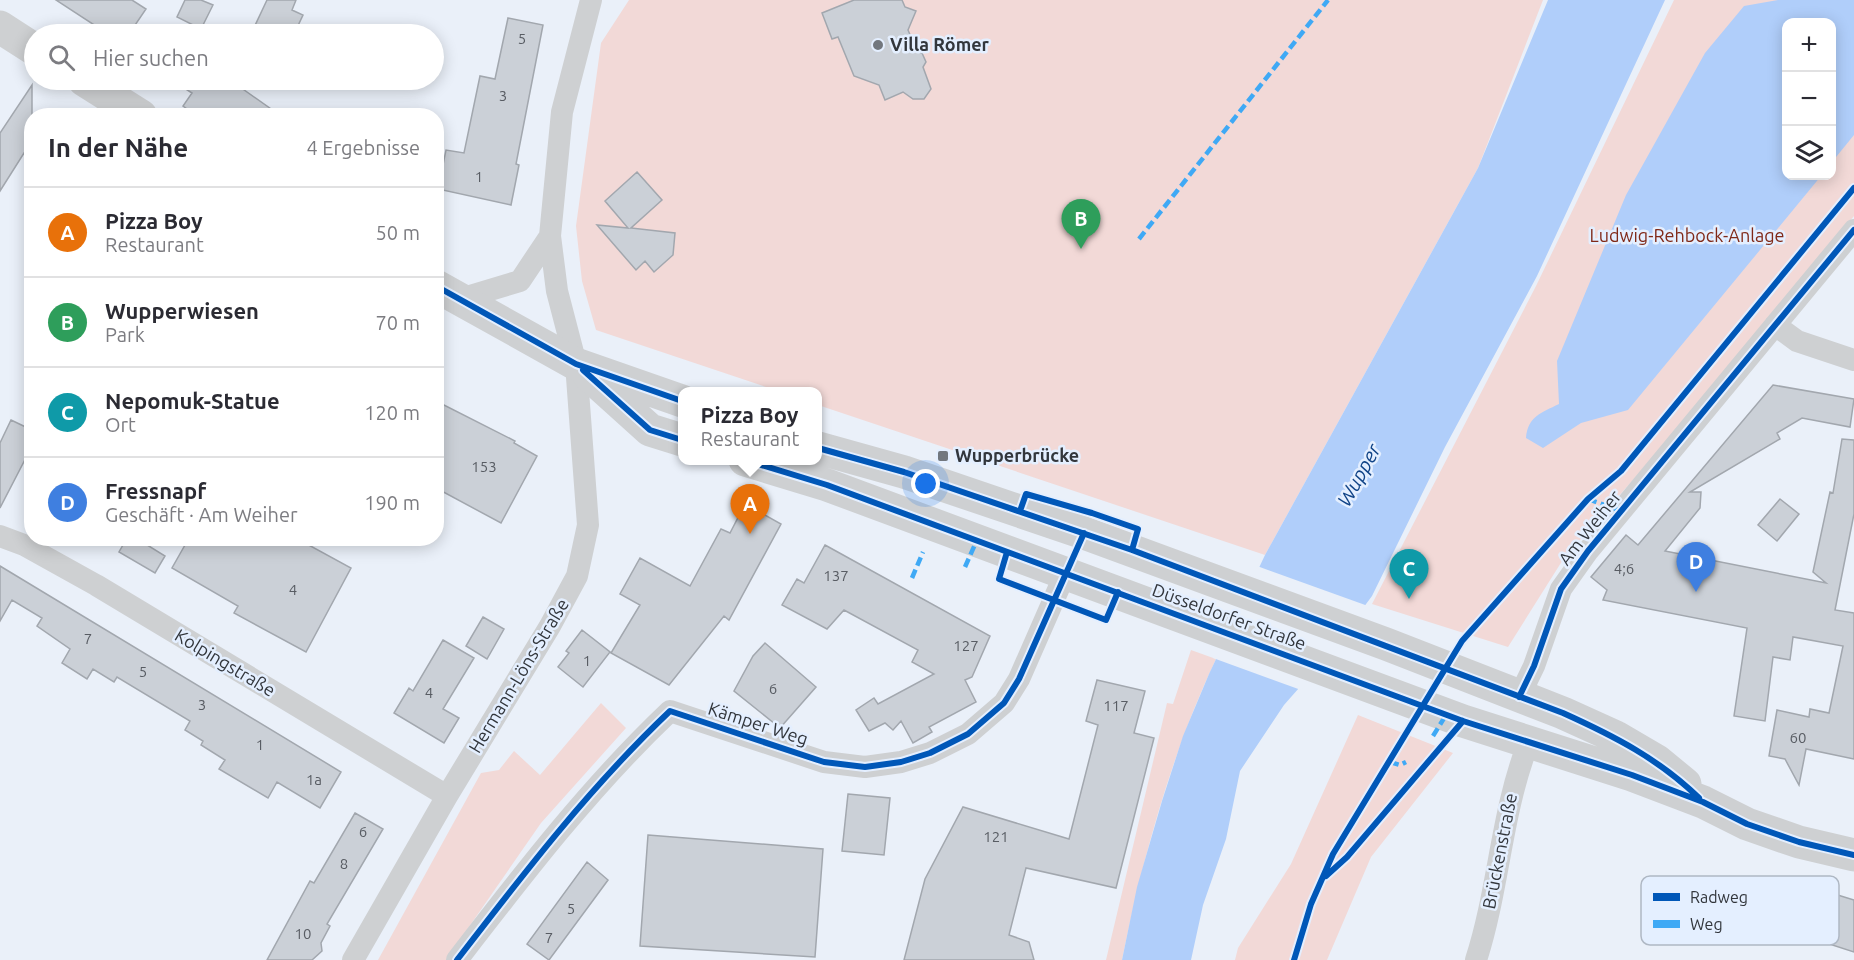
<!DOCTYPE html>
<html lang="de">
<head>
<meta charset="utf-8">
<style>
  :root { --surface:#fff; --page:#f2f2f3; --text:#2b2b33; --muted:#7c7c81; --line:#e1e1e2; --accent:#0f766e }
  body { margin:0; font-family:Ubuntu,sans-serif; background:var(--page); color:var(--text) }
  .controls { position:absolute; right:18px; top:18px; display:grid; overflow:hidden; border-radius:12px; box-shadow:0 3px 15px #0003 }
  .controls button { width:54px; height:54px; display:grid; place-items:center; padding:0; border:0; border-bottom:2px solid var(--line); background:var(--surface); color:var(--text); font:30px sans-serif }
  .you { position:absolute; left:926px; top:484px; width:21px; height:21px; margin:-15px; border:4px solid #fff; border-radius:50%; background:#1a73e8; box-shadow:0 0 0 9px #1a73e833 }
  .badge { display:grid; place-items:center; width:39px; height:39px; border-radius:50%; background:var(--accent); color:#fff; font-size:20px; font-weight:700 }
  .pin { position:absolute; translate:-50% -50px; filter:drop-shadow(0 2px 3px #0008) }
  .pin::after { content:''; position:absolute; top:32px; width:21px; height:18px; background:inherit; clip-path:polygon(0 0,100% 0,50% 100%) }
  .popup { position:absolute; left:678px; top:387px; width:144px; height:78px; box-sizing:border-box; display:grid; place-content:center; border-radius:12px; background:var(--surface); filter:drop-shadow(0 2px 4px #0005); font-size:20px; white-space:nowrap; color:var(--muted) }
  .popup b { font-size:22px; color:var(--text) }
  .popup::after { content:''; position:absolute; left:50%; top:100%; margin-left:-12px; border:12px solid transparent; border-top-color:var(--surface) }
  .list { margin:0; padding:0; list-style:none }
  h2 { display:flex; justify-content:space-between; align-items:center; height:78px; margin:0; padding:0 24px; font-size:26px }
  h2 small { font-size:20px; font-weight:400; color:var(--muted) }
  .list li { display:grid; grid-template-columns:39px 1fr auto; gap:18px; align-items:center; box-sizing:border-box; height:90px; padding:0 24px; border-top:2px solid var(--line) }
  .list b { display:block; font-size:22px; white-space:nowrap }
  .list p { margin:0; font-size:20px; white-space:nowrap; color:var(--muted) }
  .list em { font-size:20px; font-style:normal; color:var(--muted) }
  .icon { flex:none; width:33px; height:33px; fill:none; stroke:currentColor; stroke-width:2; stroke-linecap:round; stroke-linejoin:round }
  .map { position:relative; flex:none; width:1854px; height:960px; overflow:hidden }
  .search { position:absolute; background:var(--surface); box-shadow:0 3px 15px #0003; left:24px; top:24px; width:420px; height:66px; display:flex; align-items:center; gap:15px; box-sizing:border-box; padding:0 21px; border-radius:33px; color:var(--muted); font-size:22px }
  .panel { position:absolute; background:var(--surface); box-shadow:0 3px 15px #0003; left:24px; top:108px; width:420px; height:438px; border-radius:24px }
  .map>svg:first-child { display:block }
  .green { fill:#f2d9d7; fill-rule:evenodd }
  .water { fill:#b0cefa }
  .pier { fill:#eaf0f9 }
  .building { fill:#cbd0d7; stroke:#a2a7ae; stroke-width:1.5 }
  .lines { fill:none; stroke-linecap:round; stroke-linejoin:round }
  .street { stroke:#ced0d2; stroke-width:22 }
  .secondary { stroke:#ced0d2; stroke-width:33 }
  .quiet { stroke:#3fa9f5; stroke-width:4.5; stroke-dasharray:9 4.5; stroke-linecap:butt }
  .cycleway-casing { stroke:#e4efff; stroke-width:10 }
  .cycleway { stroke:#0057b8; stroke-width:6 }
  .poi-dot { fill:#72777e; stroke:#e4efff; stroke-width:2 }
  .labels { text-anchor:middle; stroke-width:5; stroke-linejoin:round; paint-order:stroke }
  .number-label { font-size:15px; fill:#585c63 }
  .poi-label { font-size:18px; font-weight:bold; fill:#32363c; stroke:#e4efff; text-anchor:start }
  .park-label { font-size:18px; fill:#802918; stroke:#e4efff }
  .street-label { font-size:18px; fill:#32363c; stroke:#e4efff }
  .water-label { font-size:20px; font-style:italic; fill:#114487; stroke:#e4efff }
  .key { fill:#e4efff; stroke:#afb8c4; stroke-width:1.5 }
  .key-label { font-size:16px; fill:#32363c }
</style>
</head>
<body>
<div class="map">
<svg width="1854" height="960" viewBox="0 0 1854 960">
  <rect width="100%" height="100%" fill="#eaf0f9"/>
  <path class="green" d="M629 0H1543L1478 168 1265 555 818 405V392L778 391 596 330 582 281 576 226 601 43Z
    M1674 0H1854V216L1640 472 1564 558 1508 647 1372 604 1536 286ZM1786 22H1832V176H1786Z
    M1191 650 1216 659C1171 754 1143 857 1122 960H1106L1167 703 1173 704Z
    M601 703 626 728 541 823 446 960H378L481 773 499 770 514 751 540 775Z
    M1358 715 1453 753 1371 857 1327 960H1235L1238 948 1291 864Z"/>
  <path class="water" d="M1548 0H1665L1537 276 1445 447 1372 596 1329 654 1284 705 1240 771 1226 839 1203 905 1191 960H1122L1137 887 1162 801 1183 736 1209 674 1265 555 1478 168Z
    M1778 0H1854V135L1832 162V22H1786V176H1821L1628 410 1581 423 1543 448 1526 438C1528 416 1541 413 1559 404L1557 361 1626 195 1705 53 1744 6Z"/>
  <path class="pier" d="M1257 566 1368 606 1331 656 1301 690 1213 658Z"/>
  <path class="building" d="M56 0H132L146 9 129 34H108Z
    M185 0H201L213 5 201 29 177 17Z
    M267 0H296L292 10 303 15 294 34H251Z
    M854 0H902L905 7 916 11 908 30 917 51 922 53 926 62 923 67 931 89 924 99H913L903 92 885 100 879 85 854 76 838 37 832 39 822 13Z
    M508 18 543 25 516 164 519 165 511 205 438 189 446 150 464 153 480 76 495 79Z
    M172 80H230L281 116H197L183 106 192 93Z
    M32 85V157L24 153 0 191V133Z
    M637 172 662 200 631 228 675 233 673 255 654 272 645 261 636 270 597 225 628 228 605 201Z
    M1773 385 1854 399 1850 427 1802 418 1777 433 1780 439 1690 492H1701L1700 508 1665 551 1826 583 1813 572 1830 492 1833 493 1842 439 1854 440V514L1835 610 1854 613V759L1806 749 1799 785 1785 759 1769 756 1777 710 1809 717 1810 709 1829 713 1843 646 1793 637 1790 660 1773 657 1765 721 1734 716 1747 628 1603 600 1607 590 1591 577 1626 535 1638 545Z
    M436 401 515 441 514 443 537 456 501 523 436 488Z
    M11 420 32 430V446L0 508V443Z
    M1780 499 1799 514 1777 541 1758 525Z
    M745 504 781 524 729 620 724 616 669 685 611 653 640 605 620 594 640 558 690 586 721 529 730 533Z
    M127 538H136L165 556 155 573 119 552Z
    M189 538H296L351 568 306 652 234 613 238 606 172 568Z
    M825 545 990 636 972 677 965 680 976 702 929 727 932 732 913 743 901 721 893 730 885 723 869 731 856 710 874 698 878 704 934 674 912 662 918 650 844 610 827 629 782 605 797 579 804 583Z
    M0 566 341 772 320 808 277 782 268 798 219 769 225 760 201 745 203 741 185 730 190 721 117 677 114 682 93 669 87 679 62 663 70 649 37 626 42 618 12 600 0 621Z
    M483 617 504 629 487 659 466 646Z
    M582 630 610 652 583 687 558 667 569 653 566 651Z
    M443 640 474 658 443 709 459 718 444 743 394 713 409 688 413 691Z
    M765 643 816 687 780 728 734 691 753 656Z
    M1097 680 1145 691 1134 733 1154 738 1116 888 1026 868 1009 935 1029 942 1034 960H904L925 879 963 807 1069 839 1098 725 1086 721Z
    M848 794 890 798 884 855 842 851Z
    M355 813 383 829 327 924 330 926 321 943 322 951 312 960H267L310 881 314 883Z
    M648 835 823 849 815 957 640 946Z
    M587 862 608 880 549 960 527 944Z
    M1828 892 1854 900V952L1817 940Z"/>
  <g class="lines">
    <path class="street" d="M460 299 520 281 550 236
      M1775 325 1797 341 1854 360
      M0 536 24 545 96 585 447 796
      M1519 697 1534 666 1561 589 1588 551 1854 230
      M353 960 447 796 550 626 577 576 588 525 576 364 557 291 550 236 562 112 591 0
      M457 960C524 873 590 787 670 711L824 762 865 767 901 762 930 753 968 734 1004 703 1019 679 1065 574
      M1476 960C1499 889 1501 813 1528 744"/>
    <path class="secondary" d="M0 27 34 49
      M84 80 141 116
      M436 286 576 364 682 401
      M589 375 650 430 682 440
      M818 448 904 472 1084 533 1386 644 1563 713 1616 737 1657 761 1685 784
      M745 460 827 485 1463 721 1632 775 1703 802 1747 824 1799 842 1854 855"/>
    <path class="quiet" d="M1139 239 1328 0
      M1588 499 1621 511
      M965 567 977 540
      M912 578 923 552
      M1433 736 1446 715
      M1390 762 1400 765 1406 762"/>
    <defs>
      <path id="cycleway" d="M436 286 576 364 682 401
        M583 370 650 430 682 440
        M818 448 904 472 1132 550 1563 713C1614 736 1659 759 1699 798
        M745 460 827 485 1463 721 1632 775 1703 802 1747 824 1799 842 1854 855
        M1020 511 1026 494 1092 513 1138 529 1132 550
        M1007 552 999 579 1106 620 1118 592
        M1519 697 1534 666 1561 589 1588 551 1854 230
        M1326 876 1347 857 1463 721
        M457 960C524 873 590 787 670 711L824 762 865 767 901 762 930 753 968 734 1004 703 1019 679 1084 533
        M1294 960 1311 904 1333 854 1462 641 1588 499 1621 471 1854 188"/>
    </defs>
    <use href="#cycleway" class="cycleway-casing"/>
    <use href="#cycleway" class="cycleway"/>
  </g>
  <g class="poi-dot">
    <circle cx="878" cy="45" r="6"/>
    <rect x="937" y="450" width="12" height="12" rx="3"/>
  </g>
  <g class="labels">
    <g class="number-label">
      <text x="522" y="44">5</text>
      <text x="503" y="101">3</text>
      <text x="479" y="182">1</text>
      <text x="484" y="472">153</text>
      <text x="1624" y="574">4;6</text>
      <text x="836" y="581">137</text>
      <text x="293" y="595">4</text>
      <text x="88" y="644">7</text>
      <text x="966" y="651">127</text>
      <text x="587" y="666">1</text>
      <text x="143" y="677">5</text>
      <text x="773" y="694">6</text>
      <text x="429" y="698">4</text>
      <text x="202" y="710">3</text>
      <text x="1116" y="711">117</text>
      <text x="1798" y="743">60</text>
      <text x="260" y="750">1</text>
      <text x="314" y="785">1a</text>
      <text x="363" y="837">6</text>
      <text x="996" y="842">121</text>
      <text x="344" y="869">8</text>
      <text x="571" y="914">5</text>
      <text x="303" y="939">10</text>
      <text x="549" y="943">7</text>
    </g>
    <g class="poi-label">
      <text x="890" y="51">Villa Römer</text>
      <text x="955" y="462">Wupperbrücke</text>
    </g>
    <g class="park-label">
      <text x="1687" y="242">Ludwig-Rehbock-Anlage</text>
    </g>
    <g class="street-label">
      <text transform="translate(1590 528) rotate(-52)" y="6">Am Weiher</text>
      <text transform="translate(1229 617) rotate(20)" y="6">Düsseldorfer Straße</text>
      <text transform="translate(225 663) rotate(31)" y="6">Kolpingstraße</text>
      <text transform="translate(519 676) rotate(-59)" y="6">Hermann-Löns-Straße</text>
      <text transform="translate(758 724) rotate(18)" y="6">Kämper Weg</text>
      <text transform="translate(1500 851) rotate(-79)" y="6">Brückenstraße</text>
    </g>
    <g class="water-label">
      <text transform="translate(1359 475) rotate(-61)" y="7">Wupper</text>
    </g>
  </g>
  <rect x="1641" y="876" width="198" height="69" rx="9" class="key"/>
  <rect x="1653" y="893" width="27" height="8" fill="#0057b8"/>
  <rect x="1653" y="920" width="27" height="8" fill="#3fa9f5"/>
  <g class="key-label">
    <text x="1690" y="903">Radweg</text>
    <text x="1690" y="930">Weg</text>
  </g>
</svg>
<div class="controls">
<button>+</button>
<button>−</button>
<button><svg class="icon" aria-label="layers" viewBox="0 0 24 24"><path d="M12 4l9 5-9 5-9-5zM3 14l9 5 9-5"/></svg></button>
</div>
<div class="you"></div>
<div class="pin badge" style="left:750px;top:534px;background:#e8710a">A</div>
<div class="popup"><b>Pizza Boy</b>Restaurant</div>
<div class="pin badge" style="left:1081px;top:249px;background:#2e9e5b">B</div>
<div class="pin badge" style="left:1409px;top:599px;background:#0f9aa8">C</div>
<div class="pin badge" style="left:1696px;top:592px;background:#3f7fe0">D</div>
<div class="search"><svg class="icon" aria-label="search" viewBox="0 0 24 24"><circle cx="10" cy="10" r="6"/><path d="M15 15l6 6"/></svg>Hier suchen</div>
<section class="panel">
<h2>In der Nähe<small>4 Ergebnisse</small></h2>
<ul class="list">
<li><span class="badge" style="background:#e8710a">A</span><div><b>Pizza Boy</b><p>Restaurant</p></div><em>50 m</em></li>
<li><span class="badge" style="background:#2e9e5b">B</span><div><b>Wupperwiesen</b><p>Park</p></div><em>70 m</em></li>
<li><span class="badge" style="background:#0f9aa8">C</span><div><b>Nepomuk-Statue</b><p>Ort</p></div><em>120 m</em></li>
<li><span class="badge" style="background:#3f7fe0">D</span><div><b>Fressnapf</b><p>Geschäft · Am Weiher</p></div><em>190 m</em></li>
</ul>
</section>
</div>
</body>
</html>
